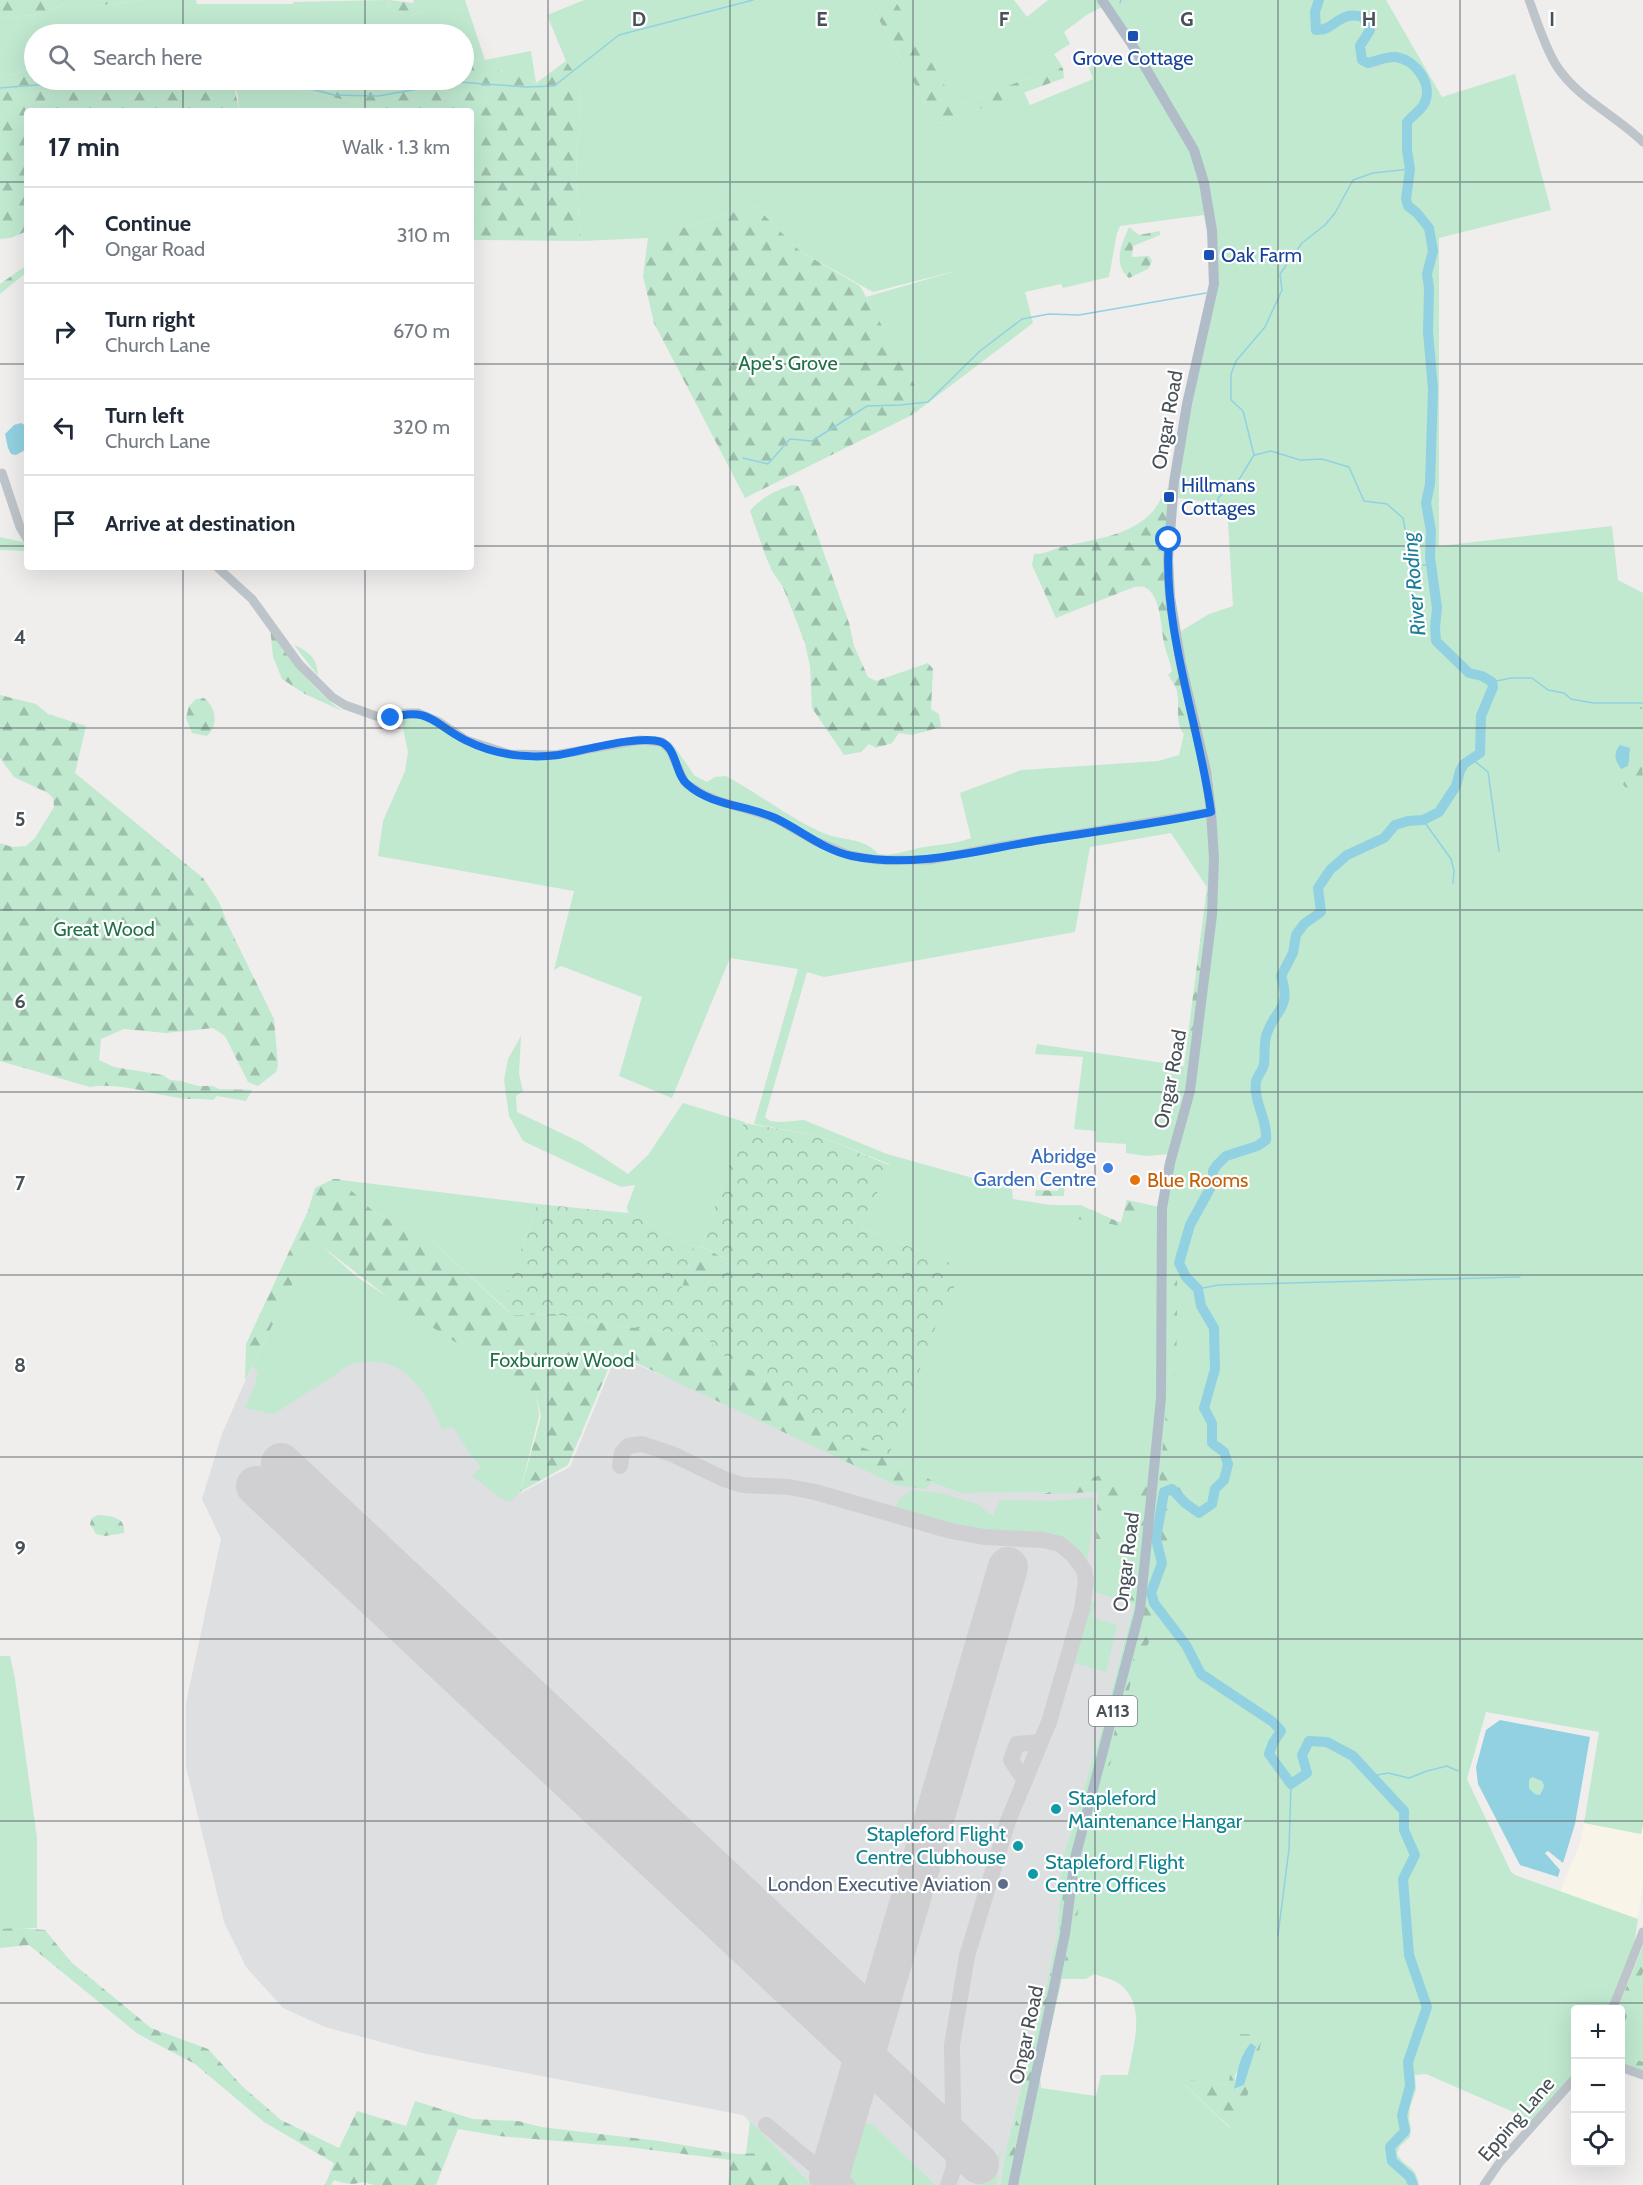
<!DOCTYPE html>
<html lang="en">
<head>
<meta charset="utf-8">
<style>
  :root { --surface:#fff; --page:#f6f6f7; --text:#1f2937; --muted:#747a83; --line:#e0e1e3 }
  body { margin:0; font-family:Cabin,sans-serif; background:var(--page); color:var(--text) }
  .controls { position:absolute; right:18px; bottom:18px; display:grid; overflow:hidden; border-radius:6px; box-shadow:0 6px 24px #0002 }
  .controls button { width:54px; height:54px; display:grid; place-items:center; padding:0; border:0; border-bottom:2px solid var(--line); background:var(--surface); color:var(--text); font:30px sans-serif }
  .stop { position:absolute; width:18px; height:18px; margin:-14px; border:4px solid #1a73e8; border-radius:50%; background:#fff }
  .stop.end { background:#1a73e8; border-color:#fff; box-shadow:0 2px 6px #0008 }
  .list { margin:0; padding:0; list-style:none }
  h2 { display:flex; justify-content:space-between; align-items:center; height:78px; margin:0; padding:0 24px; font-size:26px }
  h2 small { font-size:20px; font-weight:400; color:var(--muted) }
  .list li { display:grid; grid-template-columns:39px 1fr auto; gap:18px; align-items:center; box-sizing:border-box; height:96px; padding:0 24px; border-top:2px solid var(--line) }
  .list b { display:block; font-size:22px; white-space:nowrap }
  .list p { margin:0; font-size:20px; white-space:nowrap; color:var(--muted) }
  .list em { font-size:20px; font-style:normal; color:var(--muted) }
  .icon { flex:none; width:33px; height:33px; fill:none; stroke:currentColor; stroke-width:2; stroke-linecap:round; stroke-linejoin:round }
  .map { position:relative; flex:none; width:1643px; height:2185px; overflow:hidden }
  .search { position:absolute; background:var(--surface); box-shadow:0 6px 24px #0002; left:24px; top:24px; width:450px; height:66px; display:flex; align-items:center; gap:15px; box-sizing:border-box; padding:0 21px; border-radius:33px; color:var(--muted); font-size:22px }
  .panel { position:absolute; background:var(--surface); box-shadow:0 6px 24px #0002; left:24px; top:108px; width:450px; height:462px; border-radius:6px }
  .map>svg:first-child { display:block }
  .commercial { fill:#f9f4e8 }
  .airport { fill:#dddfe1 }
  .green { fill:#c0e9d0; fill-rule:evenodd }
  .forest { fill:url(#forest-firs); fill-rule:evenodd }
  .park { fill:url(#park-crowns) }
  .water { fill:#92d1e1; fill-rule:evenodd }
  .lines { fill:none; stroke-linecap:round; stroke-linejoin:round }
  .stream { stroke:#92d1e1; stroke-width:1.5 }
  .river { stroke:#92d1e1; stroke-width:10 }
  .taxiway { stroke:#d0d0d2; stroke-width:16 }
  .runway { stroke:#d0d0d2; stroke-width:40 }
  .minor { stroke:#bdc5cb; stroke-width:9 }
  .major { stroke:#b0bdc9; stroke-width:10 }
  .route { stroke:#1a73e8; stroke-width:8 }
  .grid { fill:none; stroke:#485158; stroke-width:1.5; stroke-opacity:0.55 }
  .transit-dot { fill:#1a4fb4; stroke:#fff; stroke-width:2 }
  .shop-dot { fill:#3f7fe0; stroke:#fff; stroke-width:2 }
  .food-dot { fill:#e8710a; stroke:#fff; stroke-width:2 }
  .culture-dot { fill:#0f9aa8; stroke:#fff; stroke-width:2 }
  .service-dot { fill:#5c6f8a; stroke:#fff; stroke-width:2 }
  .labels { text-anchor:middle; stroke-width:4.5; stroke-linejoin:round; paint-order:stroke }
  .shield { fill:#fff; stroke:#7f858a; stroke-width:1.5 }
  .shield-label { font-size:18px; font-weight:bold; fill:#485158 }
  .transit-label { font-size:20px; fill:#164399; stroke:#fff; text-anchor:start }
  .park-label { font-size:20px; fill:#217148; stroke:#fff }
  .street-label { font-size:20px; fill:#485158; stroke:#fff }
  .shop-label { font-size:20px; fill:#366cbe; stroke:#fff; text-anchor:end }
  .food-label { font-size:20px; fill:#c56008; stroke:#fff; text-anchor:start }
  .culture-label { font-size:20px; fill:#0d838f; stroke:#fff; text-anchor:start }
  .service-label { font-size:20px; fill:#4e5e75; stroke:#fff; text-anchor:end }
  .water-label { font-size:21px; font-style:italic; fill:#1c7e97; stroke:#fff }
  .grid-label { font-size:20px; text-anchor:middle; font-weight:bold; fill:#485158; stroke:#fff; stroke-width:4.5; stroke-linejoin:round; paint-order:stroke }
</style>
</head>
<body>
<div class="map">
<svg width="1643" height="2185" viewBox="0 0 1643 2185">
  <defs>
    <pattern id="forest-firs" width="22" height="20" patternUnits="userSpaceOnUse" patternTransform="scale(1.5)"><rect width="22" height="20" fill="#c0e9d0"/><path d="M5 1l3.5 6h-7zM16 11l3.5 6h-7z" fill="#9ebfac"/></pattern>
    <pattern id="park-crowns" width="20" height="18" patternUnits="userSpaceOnUse" patternTransform="scale(1.5)"><rect width="20" height="18" fill="#c0e9d0"/><path d="M2 6a3 3 0 1 1 6 0M12 15a3 3 0 1 1 6 0" fill="none" stroke="#9ebfac"/></pattern>
  </defs>
  <rect width="100%" height="100%" fill="#f0eded"/>
  <path class="commercial" d="M1584 1823 1641 1834 1643 1825V1881L1638 1919 1560 1892 1580 1843Z"/>
  <path class="airport" d="M315 1240 358 1278 536 1393 539 1416 519 1494 570 1467 616 1356 874 1464 962 1493 1098 1492 1094 1592 1134 1603 1101 1731 1062 1861 1057 1934 1044 1997 1007 2145 1000 2185H812L743 2115 422 2053 325 2027 283 2008 246 1967 224 1922 186 1767V1703L221 1539 202 1499 222 1434 242 1388Z"/>
  <path class="green" d="M74 0H86L93 6 148 0H196L197 4H293V2L388 0 389 10 411 16 423 9V0H465L485 60 531 51 536 83C524 77 510 76 499 70 484 63 482 57 464 62V34H185L177 26 148 34H34V68L0 78V18L41 14Z
    M584 0H868L937 124 1024 92 1030 105 1093 79 1087 63 1108 55 1113 68 1142 55 1110 3 1088 14 1064 32 1070 44 1054 54 1063 68 1057 67 961 104 954 103 895 0H1014L1027 17 1048 0H1386L1442 97 1515 74 1551 210 1439 238V546L1612 526 1618 580 1643 593V1825L1641 1834 1584 1823 1599 1732 1486 1712 1467 1779 1511 1872 1515 1875 1638 1919 1634 1944 1608 2009 1576 2010 1575 2072 1534 2121 1426 2074 1415 2075 1416 2090 1410 2107 1409 2119 1411 2128 1410 2137 1400 2146 1397 2153C1404 2169 1416 2163 1419 2185H1000L1007 2145 1044 1997 1057 1934 1062 1861 1101 1731 1134 1604 1094 1592 1098 1492 962 1493 932 1483 933 1481 888 1458 934 1331 962 1268 862 1228 889 1164 819 1136 754 1124 798 969 730 958 672 1098 619 1076 642 997 561 966 554 970 574 891 378 856 383 821 405 771 408 752 403 728 402 708 433 716 468 739 510 752 570 750 655 738 671 742 695 776 707 782 715 777 726 776C759 794 789 818 823 833 841 841 865 837 878 854 898 856 906 850 924 847 941 844 956 844 971 838L960 793 1021 770 1158 761 1179 755 1184 734 1189 740 1194 737 1181 631 1209 614 1233 606 1227 505 1178 498 1185 435 1217 292 1204 215 1120 226 1117 233 1109 277 1063 288 1061 284 1025 292 1033 323 912 415 920 395 866 297 959 270 873 292 800 251 755 206 648 238 582 241 579 223 576 156 580 124 579 82 566 61 547 15ZM1171 833 1214 898 1182 1135 1159 1207 1127 1200 1121 1223 1080 1205H1051L1013 1199 1012 1189 887 1154 804 1120 782 1122 770 1121 765 1117 807 972 824 977 1075 932 1090 847ZM1094 1974C1102 1977 1114 1979 1121 1985 1147 2007 1133 2046 1128 2075H1101L1096 2096 1041 2088 1040 2076 1062 1979H1086ZM1238 2035H1262L1231 2129 1178 2079 1229 2086Z
    M233 80H266L304 91 364 104 365 111H239L238 96Z
    M289 80H392L391 85 380 86 362 82 333 91Z
    M0 537 27 543 26 551 0 550Z
    M521 1036 519 1074 523 1091 516 1096 517 1112 582 1143 628 1174 648 1155 683 1103 745 1122 701 1246 694 1247 628 1213 627 1207 635 1185 621 1187 523 1141 509 1116 504 1080 508 1059Z
    M1037 1044 1184 1066 1188 1084 1170 1154 1147 1156 1126 1153V1144L1096 1142V1131L1074 1129 1083 1057 1035 1054Z
    M333 1179 537 1204 502 1305 433 1242 374 1212 339 1180Z
    M314 1239 354 1275 536 1394 539 1416 520 1492 510 1502 502 1499 472 1476 481 1467 470 1454 453 1427 442 1429C425 1389 402 1351 352 1364 343 1366 336 1375 329 1379 310 1391 292 1402 274 1414L245 1408 255 1385 258 1372 252 1367Z
    M912 1490 940 1493 977 1504 993 1516 1000 1500 1056 1501 1093 1497 1092 1531 1086 1566 1076 1549 1063 1539 1017 1532 967 1530 895 1511 899 1499Z
    M1091 1601 1096 1602 1092 1617 1117 1625 1106 1672 1074 1663Z
    M0 1656H10L15 1679 37 1838V1928L0 1929Z
    M1532 1777 1542 1781 1544 1786 1540 1795 1535 1794 1529 1788V1780Z
    M1643 1972V2062L1621 2054V2033Z
    M750 2121 812 2185H803L792 2174 763 2153 746 2154Z
    M868 2123 873 2125 935 2185H855L847 2181 864 2125Z
    M1001 2152 996 2185H978Z"/>
  <path class="forest" d="M0 0H74L41 14 0 18Z
    M86 0H148L92 6Z
    M388 0 413 3 414 0H423V9L407 18 397 19 389 10Z
    M868 0H895L955 103 961 104 1057 67 1063 68 1064 78 937 124Z
    M177 26 185 34H148Z
    M472 60C491 61 489 67 503 72 514 75 525 78 536 83L566 61 579 80 580 124 576 156 579 223 582 241 471 240V111H365L364 104 304 91 266 80H289L333 91 362 82 380 86 390 85 392 80H405L413 84 428 80H464V62Z
    M34 68V80H233L239 111H27V231L11 238 0 239V78Z
    M755 206 800 251 860 286 920 395 912 415 745 498 654 323 643 276 648 238Z
    M1129 227 1139 235 1160 231V235L1133 246 1132 257 1149 256 1152 261 1148 269 1129 278C1112 264 1122 243 1129 227Z
    M27 265V272L0 294V284Z
    M793 485 798 486 803 495 849 623 854 646 868 677 876 681 928 663 933 669 931 709 939 714 941 727 912 735 899 733 892 743 876 748 869 744 861 752 844 755 812 708 810 666 805 643 783 587 772 571 766 557 750 511C760 498 778 489 793 485Z
    M1170 485 1166 539 1193 737 1190 740C1171 726 1182 707 1176 688 1174 684 1171 679 1168 675L1172 671C1170 661 1166 653 1164 643 1161 628 1161 600 1148 589 1144 585 1140 587 1134 587L1056 618 1032 565 1034 554C1045 554 1051 550 1061 547 1089 540 1126 537 1148 516 1156 510 1163 494 1170 485Z
    M270 626C292 661 308 685 342 711L305 694 282 679 273 657Z
    M294 645C310 652 317 658 318 676Z
    M0 695 36 704 48 714 86 726 75 773 203 878 219 902 229 927 274 1019 278 1065 276 1072 258 1086 248 1082 225 1036 213 1028 166 1033 124 1029 101 1039 99 1060 114 1067 163 1075 170 1080 181 1081 198 1086H213L219 1089 252 1090 246 1101 217 1096 213 1100C201 1098 191 1100 180 1098 150 1094 120 1082 90 1087L0 1061V843L12 847 26 846 35 838 54 807 53 798 48 793 14 777 0 758Z
    M204 698C216 708 219 724 207 736L192 733 186 718 189 706 196 699Z
    M1643 700V709L1601 706Z
    M1621 741C1643 744 1643 770 1643 790L1625 787C1614 773 1607 755 1621 741Z
    M1207 887 1212 894 1188 1084 1184 1066Z
    M333 1179H339L374 1212 433 1242 512 1315 554 1314 620 1326 703 1335 730 1361 934 1331 888 1458 933 1481 925 1489 896 1485 615 1353 568 1465 520 1492 541 1417 536 1394 398 1305 314 1240 245 1381 246 1344 308 1211 315 1188Z
    M1060 1180 1065 1182 1064 1196H1035L1036 1190 1058 1191Z
    M1127 1200 1153 1206 1154 1214 1144 1216 1139 1229 1154 1245 1152 1248C1141 1244 1138 1235 1129 1229 1120 1224 1086 1221 1073 1218L1070 1209 1080 1205 1121 1223Z
    M700 1246 730 1261 704 1286 675 1309 694 1247Z
    M1174 1255 1177 1258V1336L1171 1432 1173 1476 1182 1492 1168 1531 1165 1570 1156 1593 1159 1621 1132 1678 1085 1863 1068 1979H1062L1081 1862 1137 1645 1149 1584 1167 1403 1169 1256Z
    M1151 1446H1154L1136 1603 1130 1602 1138 1533V1502L1109 1501 1106 1539H1096L1098 1492 1044 1494 1113 1471 1147 1455 1113 1478 1134 1487 1142 1486 1150 1471Z
    M98 1515C111 1516 126 1517 124 1533L105 1536 96 1534 90 1524 92 1518Z
    M1070 1863 1064 1926 1008 2185H1004L1013 2134 1060 1932 1065 1867Z
    M16 1928 45 1930 71 1962 151 2028 208 2049 243 2087 281 2120 339 2148 357 2111 406 2126 415 2101 473 2119 518 2121 541 2127 659 2141 737 2154 763 2153 792 2174 803 2185H728L731 2160 628 2147 499 2136 458 2129 436 2185H374L363 2182C353 2185 344 2184 334 2180L331 2185H325L334 2163 264 2122 195 2064 138 2034 29 1945 0 1948V1929Z
    M1643 1946V1972L1621 2033 1620 2010H1617Z
    M1238 2034 1263 2035 1247 2097 1232 2129 1177 2078 1228 2086ZM1256 2047 1244 2085 1235 2089V2075Z
    M1621 2054 1643 2062V2071L1621 2063Z"/>
  <path class="park" d="M744 1123 819 1136 889 1165 862 1228 963 1268 934 1331 888 1458 842 1439 788 1404 770 1379 730 1361 703 1335 620 1326 554 1314 512 1315 502 1305 537 1204 628 1213 694 1247 676 1308 704 1286 730 1261 701 1246Z"/>
  <path class="water" d="M21 423 27 426V449L16 455 11 454 8 448 5 434 14 425Z
    M1620 745 1630 748 1628 766 1621 769C1616 762 1612 754 1620 745Z
    M1500 1720 1590 1737 1575 1824 1563 1863 1548 1851 1545 1853 1560 1870 1558 1877 1520 1865 1478 1784 1476 1767 1486 1730ZM1532 1777 1542 1781 1544 1786 1540 1795 1535 1794 1529 1788V1780Z
    M1251 2043 1256 2047 1244 2085 1234 2089C1238 2072 1238 2058 1251 2043Z"/>
  <g class="lines">
    <path class="stream" d="M1120 3 1121 0
      M277 80 334 95 378 96 458 82 526 87 554 86 619 35 753 0
      M0 88 96 80
      M1255 455 1271 451 1300 460 1322 459 1349 467 1364 501 1387 504 1403 518 1408 545 1418 565H1431
      M743 458 768 464 790 439 812 441 867 406 900 405 928 402 980 351 1022 319 1049 314 1079 315 1206 293
      M1219 509 1218 498 1240 478 1254 455 1243 411 1231 400V374L1236 361 1265 327 1282 290 1280 274 1302 243 1325 225 1335 213 1353 180 1373 173 1410 169
      M1492 682 1511 678H1532L1548 690 1564 693 1571 699 1593 703H1643
      M1472 759 1488 772 1499 851
      M1423 820 1451 859 1454 871 1453 883
      M1198 1289 1218 1285 1520 1277
      M1372 1776 1388 1773 1409 1778 1427 1771 1447 1766 1458 1771
      M1278 1935 1289 1849 1291 1784"/>
    <path class="river" d="M1319 0 1315 12 1316 30C1335 31 1338 10 1363 17L1370 30 1360 46 1362 60 1368 63C1377 61 1387 56 1396 57 1416 60 1434 85 1424 104 1420 111 1412 116 1407 122V150L1410 169 1406 199 1408 206 1417 213 1429 228 1433 251 1427 274 1429 288 1428 332 1433 389 1430 484 1426 503 1431 531 1430 557 1437 608 1435 627 1436 641 1469 673 1482 676 1492 682 1493 687 1481 716 1480 753 1464 764 1460 771 1456 786 1439 812 1423 820 1408 821 1395 825 1384 838 1347 855 1330 870 1318 888 1321 912 1304 924 1296 935 1293 953 1281 976C1292 1010 1275 1008 1266 1036 1264 1045 1265 1055 1264 1064 1263 1070 1258 1075 1256 1081 1253 1102 1268 1120 1266 1140L1257 1146 1226 1156 1217 1165 1213 1171V1183L1190 1225 1179 1263 1186 1277 1198 1289 1201 1306 1214 1328 1215 1369 1204 1408 1212 1423V1443L1224 1452 1228 1464 1224 1480 1215 1489 1212 1504 1199 1513 1185 1503 1172 1489 1164 1492 1156 1539 1162 1563 1151 1593 1154 1603 1186 1645 1201 1674 1273 1722 1281 1731 1273 1743 1269 1754 1291 1784 1307 1773 1302 1755 1309 1741 1327 1742 1353 1756 1404 1811V1830L1415 1855 1403 1879 1409 1955 1427 2007 1408 2062 1410 2086 1402 2115 1405 2131 1390 2147 1392 2161 1410 2177 1413 2185"/>
    <path class="taxiway" d="M620 1466 622 1453 628 1446 642 1444 672 1454 724 1479 742 1485 789 1487 815 1492 951 1531 984 1537 1043 1540 1060 1544 1074 1556 1084 1570 1086 1581 1082 1609 1049 1722 1008 1821 967 1956 952 2045 954 2168 948 2185
      M1025 1781 1011 1760 1017 1744 1041 1742
      M766 2125 819 2169 847 2185"/>
    <path class="runway" d="M281 1463 870 2016
      M256 1486 979 2164
      M829 2177 1008 1567"/>
    <path class="minor" d="M1529 0C1537 21 1544 45 1556 65 1577 98 1615 115 1643 142
      M2 473 20 527 27 539
      M217 567 252 599 299 664 332 697 345 705 376 716 391 718 407 713H418L439 722 466 740 509 754 555 755 640 740 662 742 670 750 685 783 703 794 719 801 775 818 815 841 849 855 877 860H930L1002 846 1211 812
      M1612 2010 1643 1932
      M1620 2067 1643 2075
      M1484 2185 1500 2162 1576 2077"/>
    <path class="major" d="M1013 2185 1065 1934 1075 1858 1140 1610 1161 1398 1162 1208 1170 1163 1190 1091 1212 915 1214 858 1211 812 1206 771 1181 664 1170 597 1168 559 1174 482 1187 404 1214 284 1212 230 1204 183 1194 150 1131 43 1102 0"/>
  </g>
  <g class="lines">
    <path class="route" d="M391 718C429 706 435 725 465 740 477 746 495 752 508 754 523 757 544 757 558 755 582 751 641 734 661 742 677 748 675 774 687 784 711 806 747 805 775 818 801 830 823 850 852 856 916 869 978 850 1041 840 1097 831 1155 824 1211 812 1199 724 1162 629 1169 540"/>
  </g>
  <path class="grid" d="M183 0V34M365 0V34M548 0V2185M730 0V2185M913 0V2185M1095 0V2185M1278 0V2185M1460 0V2185M183 80V111M365 80V111M0 182H27M471 182H1643M0 364H27M471 364H1643M0 546H27M471 546H1643M183 567V2185M365 567V2185M0 728H1643M0 910H1643M0 1092H1643M0 1275H1643M0 1457H1643M0 1639H1643M0 1821H1643M0 2003H1643"/>
  <g class="transit-dot">
    <rect x="1127" y="30" width="12" height="12" rx="3"/>
    <rect x="1203" y="249" width="12" height="12" rx="3"/>
    <rect x="1163" y="491" width="12" height="12" rx="3"/>
  </g>
  <circle class="shop-dot" cx="1108" cy="1168" r="6"/>
  <circle class="food-dot" cx="1135" cy="1180" r="6"/>
  <g class="culture-dot">
    <circle cx="1056" cy="1809" r="6"/>
    <circle cx="1018" cy="1846" r="6"/>
    <circle cx="1033" cy="1874" r="6"/>
  </g>
  <circle class="service-dot" cx="1003" cy="1884" r="6"/>
  <g class="labels">
    <rect class="shield" x="1089" y="1696" width="48" height="30" rx="4.5"/>
    <g class="shield-label">
      <text x="1113" y="1717">A113</text>
    </g>
    <g class="transit-label">
      <text x="1133" y="65" text-anchor="middle">Grove Cottage</text>
      <text x="1221" y="262">Oak Farm</text>
      <text x="1181" y="492">Hillmans<tspan x="1181" dy="23">Cottages</tspan></text>
    </g>
    <g class="park-label">
      <text x="788" y="370">Ape's Grove</text>
      <text x="104" y="936">Great Wood</text>
      <text x="562" y="1367">Foxburrow Wood</text>
    </g>
    <g class="street-label">
      <text transform="translate(1167 420) rotate(-80)" y="7">Ongar Road</text>
      <text transform="translate(1170 1079) rotate(-79)" y="7">Ongar Road</text>
      <text transform="translate(1126 1562) rotate(-83)" y="7">Ongar Road</text>
      <text transform="translate(1026 2035) rotate(-78)" y="7">Ongar Road</text>
      <text transform="translate(1516 2119) rotate(-49)" y="7">Epping Lane</text>
    </g>
    <g class="shop-label">
      <text x="1096" y="1163">Abridge<tspan x="1096" dy="23">Garden Centre</tspan></text>
    </g>
    <g class="food-label">
      <text x="1147" y="1187">Blue Rooms</text>
    </g>
    <g class="culture-label">
      <text x="1068" y="1805">Stapleford<tspan x="1068" dy="23">Maintenance Hangar</tspan></text>
      <text x="1006" y="1841" text-anchor="end">Stapleford Flight<tspan x="1006" dy="23">Centre Clubhouse</tspan></text>
      <text x="1045" y="1869">Stapleford Flight<tspan x="1045" dy="23">Centre Offices</tspan></text>
    </g>
    <g class="service-label">
      <text x="991" y="1891">London Executive Aviation</text>
    </g>
    <g class="water-label">
      <text transform="translate(1414 584) rotate(-95)" y="7">River Roding</text>
    </g>
  </g>
  <g class="grid-label">
    <text x="639" y="26">D</text>
    <text x="822" y="26">E</text>
    <text x="1004" y="26">F</text>
    <text x="1187" y="26">G</text>
    <text x="1369" y="26">H</text>
    <text x="1552" y="26">I</text>
    <text x="20" y="644">4</text>
    <text x="20" y="826">5</text>
    <text x="20" y="1008">6</text>
    <text x="20" y="1190">7</text>
    <text x="20" y="1372">8</text>
    <text x="20" y="1555">9</text>
  </g>
</svg>
<div class="controls">
<button>+</button>
<button>−</button>
<button><svg class="icon" aria-label="locate" viewBox="0 0 24 24"><circle cx="12" cy="12" r="6"/><path d="M12 2v4M12 18v4M2 12h4M18 12h4"/></svg></button>
</div>
<div class="stop" style="left:1169px;top:540px"></div>
<div class="stop end" style="left:391px;top:718px"></div>
<div class="search"><svg class="icon" aria-label="search" viewBox="0 0 24 24"><circle cx="10" cy="10" r="6"/><path d="M15 15l6 6"/></svg>Search here</div>
<section class="panel">
<h2>17 min<small>Walk · 1.3 km</small></h2>
<ul class="list">
<li><svg class="icon" aria-label="ahead" viewBox="0 0 24 24"><path d="M12 20V5M6 11l6-6 6 6"/></svg><div><b>Continue</b><p>Ongar Road</p></div><em>310 m</em></li>
<li><svg class="icon" aria-label="right" viewBox="0 0 24 24"><path d="M7 20v-9h11M14 6l5 5-5 5"/></svg><div><b>Turn right</b><p>Church Lane</p></div><em>670 m</em></li>
<li><svg class="icon" aria-label="left" viewBox="0 0 24 24"><path d="M17 20v-9H6M10 6l-5 5 5 5"/></svg><div><b>Turn left</b><p>Church Lane</p></div><em>320 m</em></li>
<li><svg class="icon" aria-label="arrive" viewBox="0 0 24 24"><path d="M6 21V4h12l-3 4 3 4H6"/></svg><div><b>Arrive at destination</b></div></li>
</ul>
</section>
</div>
</body>
</html>
